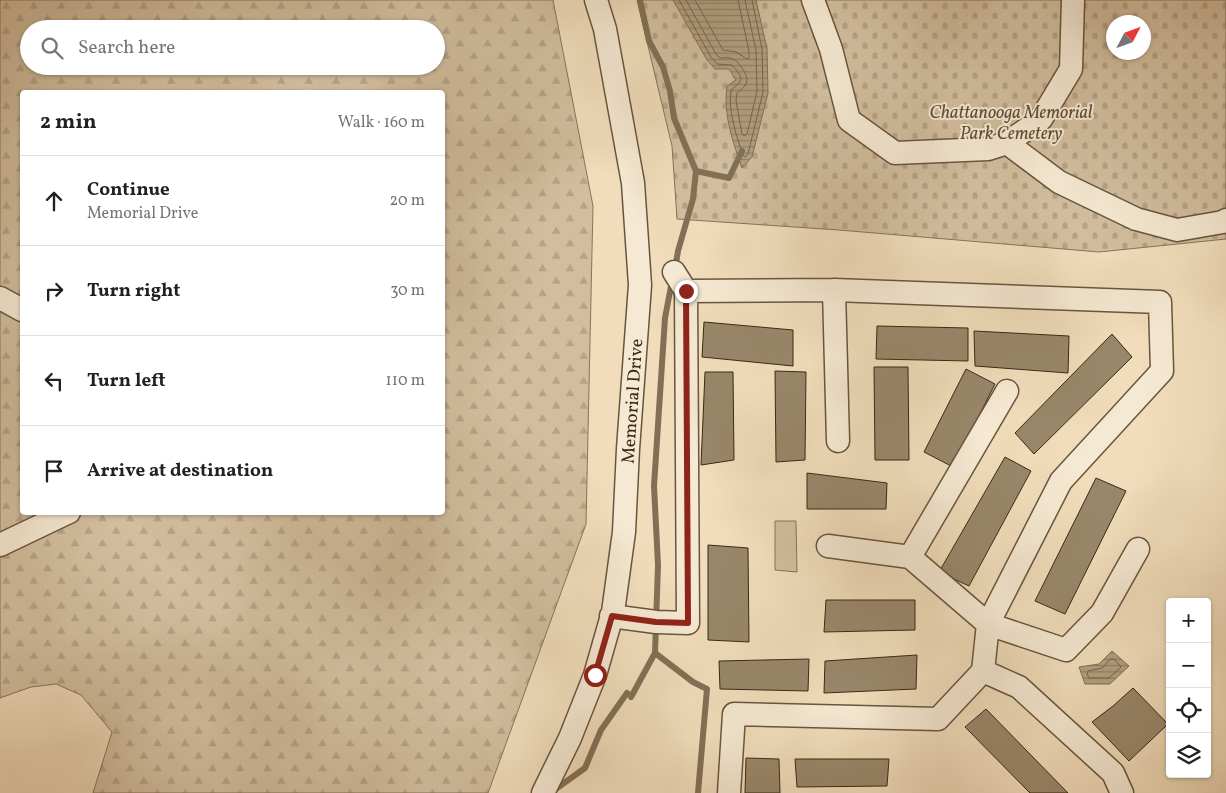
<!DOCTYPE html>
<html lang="en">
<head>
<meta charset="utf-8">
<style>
  :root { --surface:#fff; --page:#f6f6f6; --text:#202124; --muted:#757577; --line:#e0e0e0 }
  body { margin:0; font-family:Vollkorn,serif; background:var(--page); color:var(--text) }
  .controls { position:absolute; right:15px; bottom:15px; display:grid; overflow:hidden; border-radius:5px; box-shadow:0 1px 4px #0004 }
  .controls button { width:45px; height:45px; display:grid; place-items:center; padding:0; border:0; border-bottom:1px solid var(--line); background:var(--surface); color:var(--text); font:25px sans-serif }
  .compass { position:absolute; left:1106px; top:15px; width:45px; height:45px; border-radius:50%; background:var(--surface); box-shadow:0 1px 4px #0004; rotate:49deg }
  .stop { position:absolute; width:15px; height:15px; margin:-11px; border:4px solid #8f2418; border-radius:50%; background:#fff }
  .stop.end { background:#8f2418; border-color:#fff; box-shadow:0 1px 5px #0008 }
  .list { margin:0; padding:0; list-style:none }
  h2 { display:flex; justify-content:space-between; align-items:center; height:65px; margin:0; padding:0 20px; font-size:21px }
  h2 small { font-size:16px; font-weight:400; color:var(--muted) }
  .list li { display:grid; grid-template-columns:32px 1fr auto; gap:15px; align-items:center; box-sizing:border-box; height:90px; padding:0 20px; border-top:1px solid var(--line) }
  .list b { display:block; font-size:19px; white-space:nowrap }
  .list p { margin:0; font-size:16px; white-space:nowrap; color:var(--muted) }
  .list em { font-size:16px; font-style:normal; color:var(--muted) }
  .icon { flex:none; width:28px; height:28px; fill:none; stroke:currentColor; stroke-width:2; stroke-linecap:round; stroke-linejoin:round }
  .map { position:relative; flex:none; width:1226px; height:793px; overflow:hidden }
  .search { position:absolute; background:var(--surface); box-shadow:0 1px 4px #0004; left:20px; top:20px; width:425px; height:55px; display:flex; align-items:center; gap:12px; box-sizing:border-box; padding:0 18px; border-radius:28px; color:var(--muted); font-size:19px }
  .panel { position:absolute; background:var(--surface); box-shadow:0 1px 4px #0004; left:20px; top:90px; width:425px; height:425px; border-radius:5px }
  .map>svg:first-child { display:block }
  .forest { fill:url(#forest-firs); stroke:#86745a; fill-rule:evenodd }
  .cemetery { fill:url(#cemetery-stones); stroke:#86745a; fill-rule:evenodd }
  .garden { fill:#d2be9f; stroke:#86745a }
  .water { fill:url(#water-rules); stroke:#827056 }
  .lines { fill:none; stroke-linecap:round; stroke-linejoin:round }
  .shore { stroke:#76644b; stroke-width:1 }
  .stream { stroke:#827056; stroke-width:6 }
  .building { fill:#99876b; stroke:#392914 }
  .minor-casing { stroke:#67563e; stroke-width:25 }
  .minor { stroke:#f6e9d3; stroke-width:22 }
  .route { stroke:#8f2418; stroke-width:6 }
  .labels { text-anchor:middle; stroke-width:4; stroke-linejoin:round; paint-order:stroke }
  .park-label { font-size:18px; font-style:italic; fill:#5f4e37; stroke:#f6e9d3 }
  .street-label { font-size:18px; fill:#392914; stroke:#f6e9d3 }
</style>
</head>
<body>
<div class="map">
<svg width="1226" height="793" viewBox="0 0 1226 793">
  <defs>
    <pattern id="forest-firs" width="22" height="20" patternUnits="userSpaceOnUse" patternTransform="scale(1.25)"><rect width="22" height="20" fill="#d2be9f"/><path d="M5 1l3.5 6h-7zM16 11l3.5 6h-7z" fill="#b5a388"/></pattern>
    <pattern id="cemetery-stones" width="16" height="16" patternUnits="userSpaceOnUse" patternTransform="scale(1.25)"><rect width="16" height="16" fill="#d2be9f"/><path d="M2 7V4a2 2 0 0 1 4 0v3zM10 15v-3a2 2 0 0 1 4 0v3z" fill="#b5a388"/></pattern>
    <pattern id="water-rules" width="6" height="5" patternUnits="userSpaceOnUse" patternTransform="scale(1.25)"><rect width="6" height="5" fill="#b2a082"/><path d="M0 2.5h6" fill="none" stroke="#928269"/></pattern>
  </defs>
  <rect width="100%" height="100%" fill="#f1ddbb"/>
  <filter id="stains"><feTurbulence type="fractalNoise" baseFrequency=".004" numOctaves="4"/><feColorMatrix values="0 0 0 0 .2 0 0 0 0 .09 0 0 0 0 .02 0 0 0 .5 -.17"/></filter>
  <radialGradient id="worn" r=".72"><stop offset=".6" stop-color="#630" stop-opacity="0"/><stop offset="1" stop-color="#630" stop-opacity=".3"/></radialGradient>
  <path class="forest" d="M0 0H553L593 206 586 524 488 793H93L112 732 81 695 56 684 31 687 0 698ZM29 29H436V66H29ZM22 92H442V512H22Z"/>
  <path class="cemetery" d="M637 0H1226V239L1099 252 839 230 677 219 672 146ZM1114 22H1144V52H1114Z"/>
  <path class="garden" d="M775 521H796L797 572 775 570Z"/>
  <path class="water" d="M673 0H756L767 49 768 93 752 157 742 168C733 142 723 115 727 86L736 80 729 69H715L707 60Z
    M1112 651 1129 666 1110 684H1085L1079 667 1099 664Z"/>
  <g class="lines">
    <path class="shore" d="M679 0 711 57 717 64 732 65C743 78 745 79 731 90 728 111 736 135 743 155L745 157 748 154 763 92 762 49 752 0
      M686 0 716 54 720 58C724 58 729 57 733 59 737 61 740 65 742 68 750 80 748 85 737 93L736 101 742 134 744 136 747 134 757 91 756 50 745 0
      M695 0 723 50 736 52 747 59 749 58V51L738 0
      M1111 659H1114L1121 667 1109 678H1089L1087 674 1088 671 1102 668Z"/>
    <path class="stream" d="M640 0 649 41 663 67 670 91 674 118 696 171 693 199 678 251 675 269
      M696 171 729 178 742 151
      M655 653 693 682 707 689 698 793
      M631 697 655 653 658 565 654 486 665 318 672 281
      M553 791 585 768 601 730 627 693"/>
  </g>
  <path class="building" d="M704 322 793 330V366L702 357Z
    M877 326 968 328V361L876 359Z
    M974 331 1069 336 1068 373 975 366Z
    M1112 334 1132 357 1034 454 1015 433Z
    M874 367H908L909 460H875Z
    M966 369 995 384 953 467 924 452Z
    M775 371 806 372 805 460 776 462Z
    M705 372H733L734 460 701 465Z
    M1005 457 1031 471 969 586 939 572Z
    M807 473 887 483 886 509H807Z
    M1096 478 1126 491 1065 614 1035 601Z
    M708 545 748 548 749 642 708 640Z
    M826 600H915V630L824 632Z
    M917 655 916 689 824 693 825 661Z
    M809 659 808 691 720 689 719 661Z
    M1133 688 1168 724 1129 761 1092 722 1113 706Z
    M986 709 1068 793H1030L965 727Z
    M746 758 779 759 780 793H745Z
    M795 759H889L887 786 797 787Z"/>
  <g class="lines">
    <defs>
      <path id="minor" d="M813 0 831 49 849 120 895 153 988 149 1007 143 1041 119 1071 69 1073 0
        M1007 143 1059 182 1136 219 1177 230 1223 222 1226 220
        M674 272 686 291 834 290 1160 302 1162 371 1061 481 988 624 983 671 1019 687 1113 773 1122 793
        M834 290 838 441
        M0 298 22 310
        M0 545 69 512
        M828 546 910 557 988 624 1066 650 1102 613 1138 549
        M910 557 1007 391
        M611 616 656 622 688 623 686 291
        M543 793 570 738 595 675 613 612 624 532 628 449 640 285 633 183 605 29 596 0
        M729 793 734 714 938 719 983 671"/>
    </defs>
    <use href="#minor" class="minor-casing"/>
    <use href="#minor" class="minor"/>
  </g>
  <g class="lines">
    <path class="route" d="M595 675 612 616 656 622 688 623 686 291"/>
  </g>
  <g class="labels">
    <g class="park-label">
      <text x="1011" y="118">Chattanooga Memorial<tspan x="1011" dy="21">Park Cemetery</tspan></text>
    </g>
    <g class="street-label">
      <text transform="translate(632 401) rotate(-86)" y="6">Memorial Drive</text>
    </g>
  </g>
  <rect width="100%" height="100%" filter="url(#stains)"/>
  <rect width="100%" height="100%" fill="url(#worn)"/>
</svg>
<div class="controls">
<button>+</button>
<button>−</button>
<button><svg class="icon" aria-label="locate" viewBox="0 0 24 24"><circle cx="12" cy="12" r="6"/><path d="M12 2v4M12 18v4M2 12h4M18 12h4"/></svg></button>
<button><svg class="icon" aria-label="layers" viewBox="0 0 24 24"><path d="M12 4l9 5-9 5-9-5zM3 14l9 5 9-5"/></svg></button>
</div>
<svg class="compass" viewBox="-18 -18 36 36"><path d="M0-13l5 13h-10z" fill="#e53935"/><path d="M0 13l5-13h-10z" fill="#757577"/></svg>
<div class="stop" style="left:595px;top:675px"></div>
<div class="stop end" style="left:686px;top:291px"></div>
<div class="search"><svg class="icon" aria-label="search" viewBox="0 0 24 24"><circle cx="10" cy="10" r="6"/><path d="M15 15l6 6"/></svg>Search here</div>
<section class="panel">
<h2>2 min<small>Walk · 160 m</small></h2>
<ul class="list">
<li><svg class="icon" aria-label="ahead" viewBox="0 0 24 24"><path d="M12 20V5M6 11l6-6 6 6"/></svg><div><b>Continue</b><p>Memorial Drive</p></div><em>20 m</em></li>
<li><svg class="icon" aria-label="right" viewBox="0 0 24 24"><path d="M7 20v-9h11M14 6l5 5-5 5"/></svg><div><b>Turn right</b></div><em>30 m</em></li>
<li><svg class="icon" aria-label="left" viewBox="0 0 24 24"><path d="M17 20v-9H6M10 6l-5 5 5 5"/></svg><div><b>Turn left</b></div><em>110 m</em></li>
<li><svg class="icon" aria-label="arrive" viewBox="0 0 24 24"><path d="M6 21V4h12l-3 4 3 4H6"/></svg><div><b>Arrive at destination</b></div></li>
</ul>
</section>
</div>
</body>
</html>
